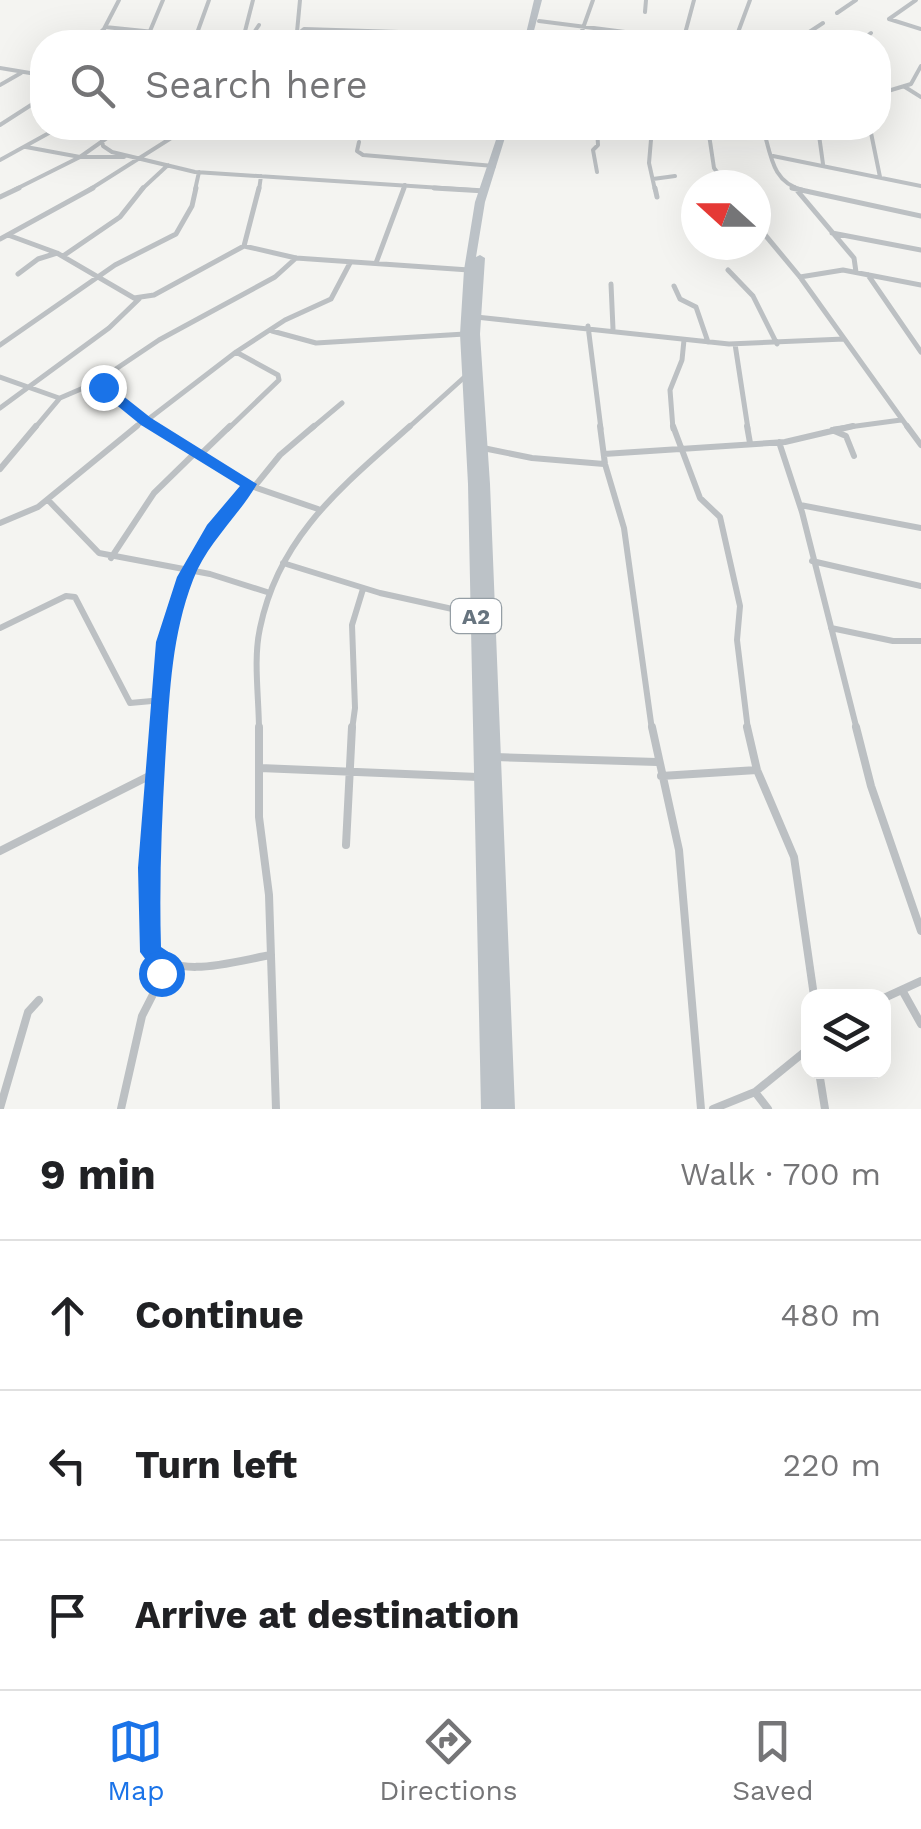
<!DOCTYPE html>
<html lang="en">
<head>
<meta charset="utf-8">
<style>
  :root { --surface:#fff; --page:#f6f6f6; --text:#202124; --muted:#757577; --line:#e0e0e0; --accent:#1a73e8 }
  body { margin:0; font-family:"Work Sans",sans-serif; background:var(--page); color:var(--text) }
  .controls { position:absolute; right:30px; bottom:30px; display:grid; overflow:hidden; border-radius:20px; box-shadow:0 10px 40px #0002 }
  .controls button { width:90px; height:90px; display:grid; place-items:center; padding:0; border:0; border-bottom:2px solid var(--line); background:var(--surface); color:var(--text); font:50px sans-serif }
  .compass { position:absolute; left:681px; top:170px; width:90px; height:90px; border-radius:50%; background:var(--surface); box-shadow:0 10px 40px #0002; rotate:291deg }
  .stop { position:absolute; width:30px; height:30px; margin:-22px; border:8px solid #1a73e8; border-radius:50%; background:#fff }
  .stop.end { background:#1a73e8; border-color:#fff; box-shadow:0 2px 10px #0008 }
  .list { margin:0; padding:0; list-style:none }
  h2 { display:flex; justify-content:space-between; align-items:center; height:130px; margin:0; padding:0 40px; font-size:42px }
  h2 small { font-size:32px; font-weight:400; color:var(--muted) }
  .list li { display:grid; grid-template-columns:65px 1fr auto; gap:30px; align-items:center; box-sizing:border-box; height:150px; padding:0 40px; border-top:2px solid var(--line) }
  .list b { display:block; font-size:38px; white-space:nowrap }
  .list em { font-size:32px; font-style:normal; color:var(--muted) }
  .icon { flex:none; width:55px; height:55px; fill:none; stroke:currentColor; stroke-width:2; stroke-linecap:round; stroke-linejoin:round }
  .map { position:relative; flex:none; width:921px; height:1109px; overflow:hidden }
  .search { position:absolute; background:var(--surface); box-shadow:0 10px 40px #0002; left:30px; right:30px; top:30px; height:110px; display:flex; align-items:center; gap:25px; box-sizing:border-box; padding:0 35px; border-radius:40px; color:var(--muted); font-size:38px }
  .sheet { height:580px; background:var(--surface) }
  nav { display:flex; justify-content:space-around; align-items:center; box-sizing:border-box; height:140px; border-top:2px solid var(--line); background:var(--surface); font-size:28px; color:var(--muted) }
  nav a { display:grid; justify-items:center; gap:5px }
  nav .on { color:var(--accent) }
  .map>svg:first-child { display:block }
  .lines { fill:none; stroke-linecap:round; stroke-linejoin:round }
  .street-far3 { stroke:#bcc0c3; stroke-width:4 }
  .street-far2 { stroke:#bcc0c3; stroke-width:5 }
  .street-far1 { stroke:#bcc0c3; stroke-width:6 }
  .street { stroke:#bcc0c3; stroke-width:8 }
  .highway { fill:#bcc2c7; fill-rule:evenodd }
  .route { fill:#1a73e8 }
  .labels { text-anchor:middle; stroke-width:10; stroke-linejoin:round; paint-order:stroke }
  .shield { fill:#fff; stroke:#959ea5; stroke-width:2.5 }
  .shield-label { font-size:22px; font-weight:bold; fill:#67747f }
</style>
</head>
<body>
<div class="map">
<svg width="921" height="1109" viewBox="0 0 921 1109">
  <rect width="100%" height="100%" fill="#f4f4f1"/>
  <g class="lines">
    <path class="street-far3" d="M916 0 889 19 921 29
      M645 12 646 0
      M837 13 856 0
      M539 21 703 42
      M259 25 255 31 270 38V42
      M105 27 252 42
      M150 31 163 0
      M297 32 300 0
      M196 36 209 0
      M243 39 253 0
      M683 41 694 0
      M90 42 104 29 119 0
      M288 42 304 29 528 36
      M578 42 593 0
      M723 42 737 35 750 0
      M794 42 823 23
      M860 42 871 33
      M0 68 42 75
      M0 85 21 73
      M905 87 921 97
      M878 94 911 84 921 66
      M0 125 42 98
      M597 128 598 145 593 150 597 172
      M652 128 649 163 655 190
      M708 128 714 168 727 185
      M763 128C771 155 772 183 803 190
      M818 128 823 164
      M870 128 880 177
      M511 129 545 128
      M102 140 103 146 112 152 195 172 472 190
      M359 142 357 151 363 155 494 166
      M26 147 80 157H124
      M773 156 921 186
      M0 160 58 128
      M653 179 675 176
      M14 190 80 157 121 128
      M89 190 187 128
      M141 190 168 165
      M195 190 199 172
      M259 190 261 176
      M403 190 405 185"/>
    <path class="street-far2" d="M434 188 485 191
      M655 188 657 197
      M792 188 921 216
      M795 188 854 258 856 272
      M0 197 19 188
      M756 224 800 277 909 429
      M832 233 921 250
      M8 235 57 253
      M0 239 93 188
      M244 246 296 258 469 270
      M63 256 120 217 143 188
      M376 263 404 188
      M728 270 753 296 777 344
      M18 274 38 259 57 253 134 298 154 295 244 246 259 188
      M868 275 921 352
      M800 277 843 270 921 285
      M611 284 613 329
      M674 286 680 299 696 307 708 342
      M476 317 729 344 844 339
      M588 326 601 429
      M272 331 316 343 465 334
      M735 344 748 429
      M0 345 115 265 176 234 192 206 196 188
      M0 377 59 398
      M96 384 158 429
      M0 408 109 328 139 299
      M146 421 236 352 285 320 331 299 350 263
      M34 429 60 398 95 383 159 340 275 277 296 258
      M133 429 144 420
      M228 429 279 380 278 375 236 352
      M311 429 342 403
      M407 429 469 373
      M673 429 670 390 682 360 684 340
      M834 429 901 420"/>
    <path class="street-far1" d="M154 426 254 487 318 509
      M600 426 605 464 624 528 652 730
      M673 426 700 498 720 517 740 606 737 640 748 730
      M747 426 750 443
      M907 426 921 445
      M832 430 846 436 854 456
      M779 442 802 512 857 730
      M483 448 532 458 604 464
      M201 454 230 426
      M604 454 785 442 853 426
      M0 469 36 426
      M254 487 280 455 314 426
      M48 500 99 553 210 574 270 593
      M800 505 921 528
      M0 523 38 507 137 426
      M111 558 154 493 197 451
      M812 561 921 586
      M283 563 380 593 475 614
      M0 628 66 596 75 597 130 703 163 700
      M831 628 893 641H921
      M160 730 165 642 185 577 213 529 249 485
      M259 730C259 698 253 659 260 628 279 535 343 486 410 426
      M352 730 355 708 352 625 363 589"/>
    <path class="street" d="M160 727 149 827 151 952C179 980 235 961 271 955
      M259 727V817L269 895 276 1109
      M652 727 679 850 701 1109
      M747 727 757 770 794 857 814 996
      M856 727 871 786 921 931
      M495 757 657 762
      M260 768 478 777
      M661 776 757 770
      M346 845 352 727
      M0 851 155 773
      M902 990 921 1024
      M884 998 921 981
      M819 1072 825 1109
      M755 1092 768 1109
      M0 1108 28 1012 39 1000
      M121 1109 142 1016 168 965
      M713 1109 755 1092 808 1049"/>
    <path class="highway" d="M534 0H542L531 42H524Z
      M500 128H508L485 202 476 257 480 255 485 258 480 334 490 484 515 1109H481L468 484 460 334 464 270 475 202Z"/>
  </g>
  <path class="route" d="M98 384H108L151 418 257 484C237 518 207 543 193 580 172 635 170 689 166 747 162 814 159 880 161 947L176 957 179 964 168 981 161 984 153 981 152 968 140 952 138 868 156 642 177 577 207 525 240 486 141 425 98 390Z"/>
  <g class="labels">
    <rect class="shield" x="451" y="599" width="50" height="34" rx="8"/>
    <g class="shield-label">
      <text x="476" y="624">A2</text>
    </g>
  </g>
</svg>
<div class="controls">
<button><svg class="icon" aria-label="layers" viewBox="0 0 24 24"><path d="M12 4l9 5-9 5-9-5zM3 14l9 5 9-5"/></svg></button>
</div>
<svg class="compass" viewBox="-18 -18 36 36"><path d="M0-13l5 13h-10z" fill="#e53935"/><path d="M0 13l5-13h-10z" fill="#757577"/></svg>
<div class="stop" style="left:161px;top:973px"></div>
<div class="stop end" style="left:103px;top:387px"></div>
<div class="search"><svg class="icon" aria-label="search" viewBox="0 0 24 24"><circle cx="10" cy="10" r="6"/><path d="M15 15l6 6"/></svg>Search here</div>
</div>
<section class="sheet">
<h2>9 min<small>Walk · 700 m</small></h2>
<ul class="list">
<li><svg class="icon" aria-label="ahead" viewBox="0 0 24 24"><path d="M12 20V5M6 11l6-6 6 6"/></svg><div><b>Continue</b></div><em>480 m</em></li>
<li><svg class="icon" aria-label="left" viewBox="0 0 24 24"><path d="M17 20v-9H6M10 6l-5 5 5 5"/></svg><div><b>Turn left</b></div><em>220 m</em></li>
<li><svg class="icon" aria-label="arrive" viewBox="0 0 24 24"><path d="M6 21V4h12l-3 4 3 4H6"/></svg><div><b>Arrive at destination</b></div></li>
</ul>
</section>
<nav>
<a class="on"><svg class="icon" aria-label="map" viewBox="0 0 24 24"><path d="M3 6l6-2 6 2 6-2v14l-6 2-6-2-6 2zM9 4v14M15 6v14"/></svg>Map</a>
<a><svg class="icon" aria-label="directions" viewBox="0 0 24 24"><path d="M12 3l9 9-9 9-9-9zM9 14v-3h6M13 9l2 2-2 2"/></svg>Directions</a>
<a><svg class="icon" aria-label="saved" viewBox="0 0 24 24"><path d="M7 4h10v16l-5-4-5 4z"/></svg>Saved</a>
</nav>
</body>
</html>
